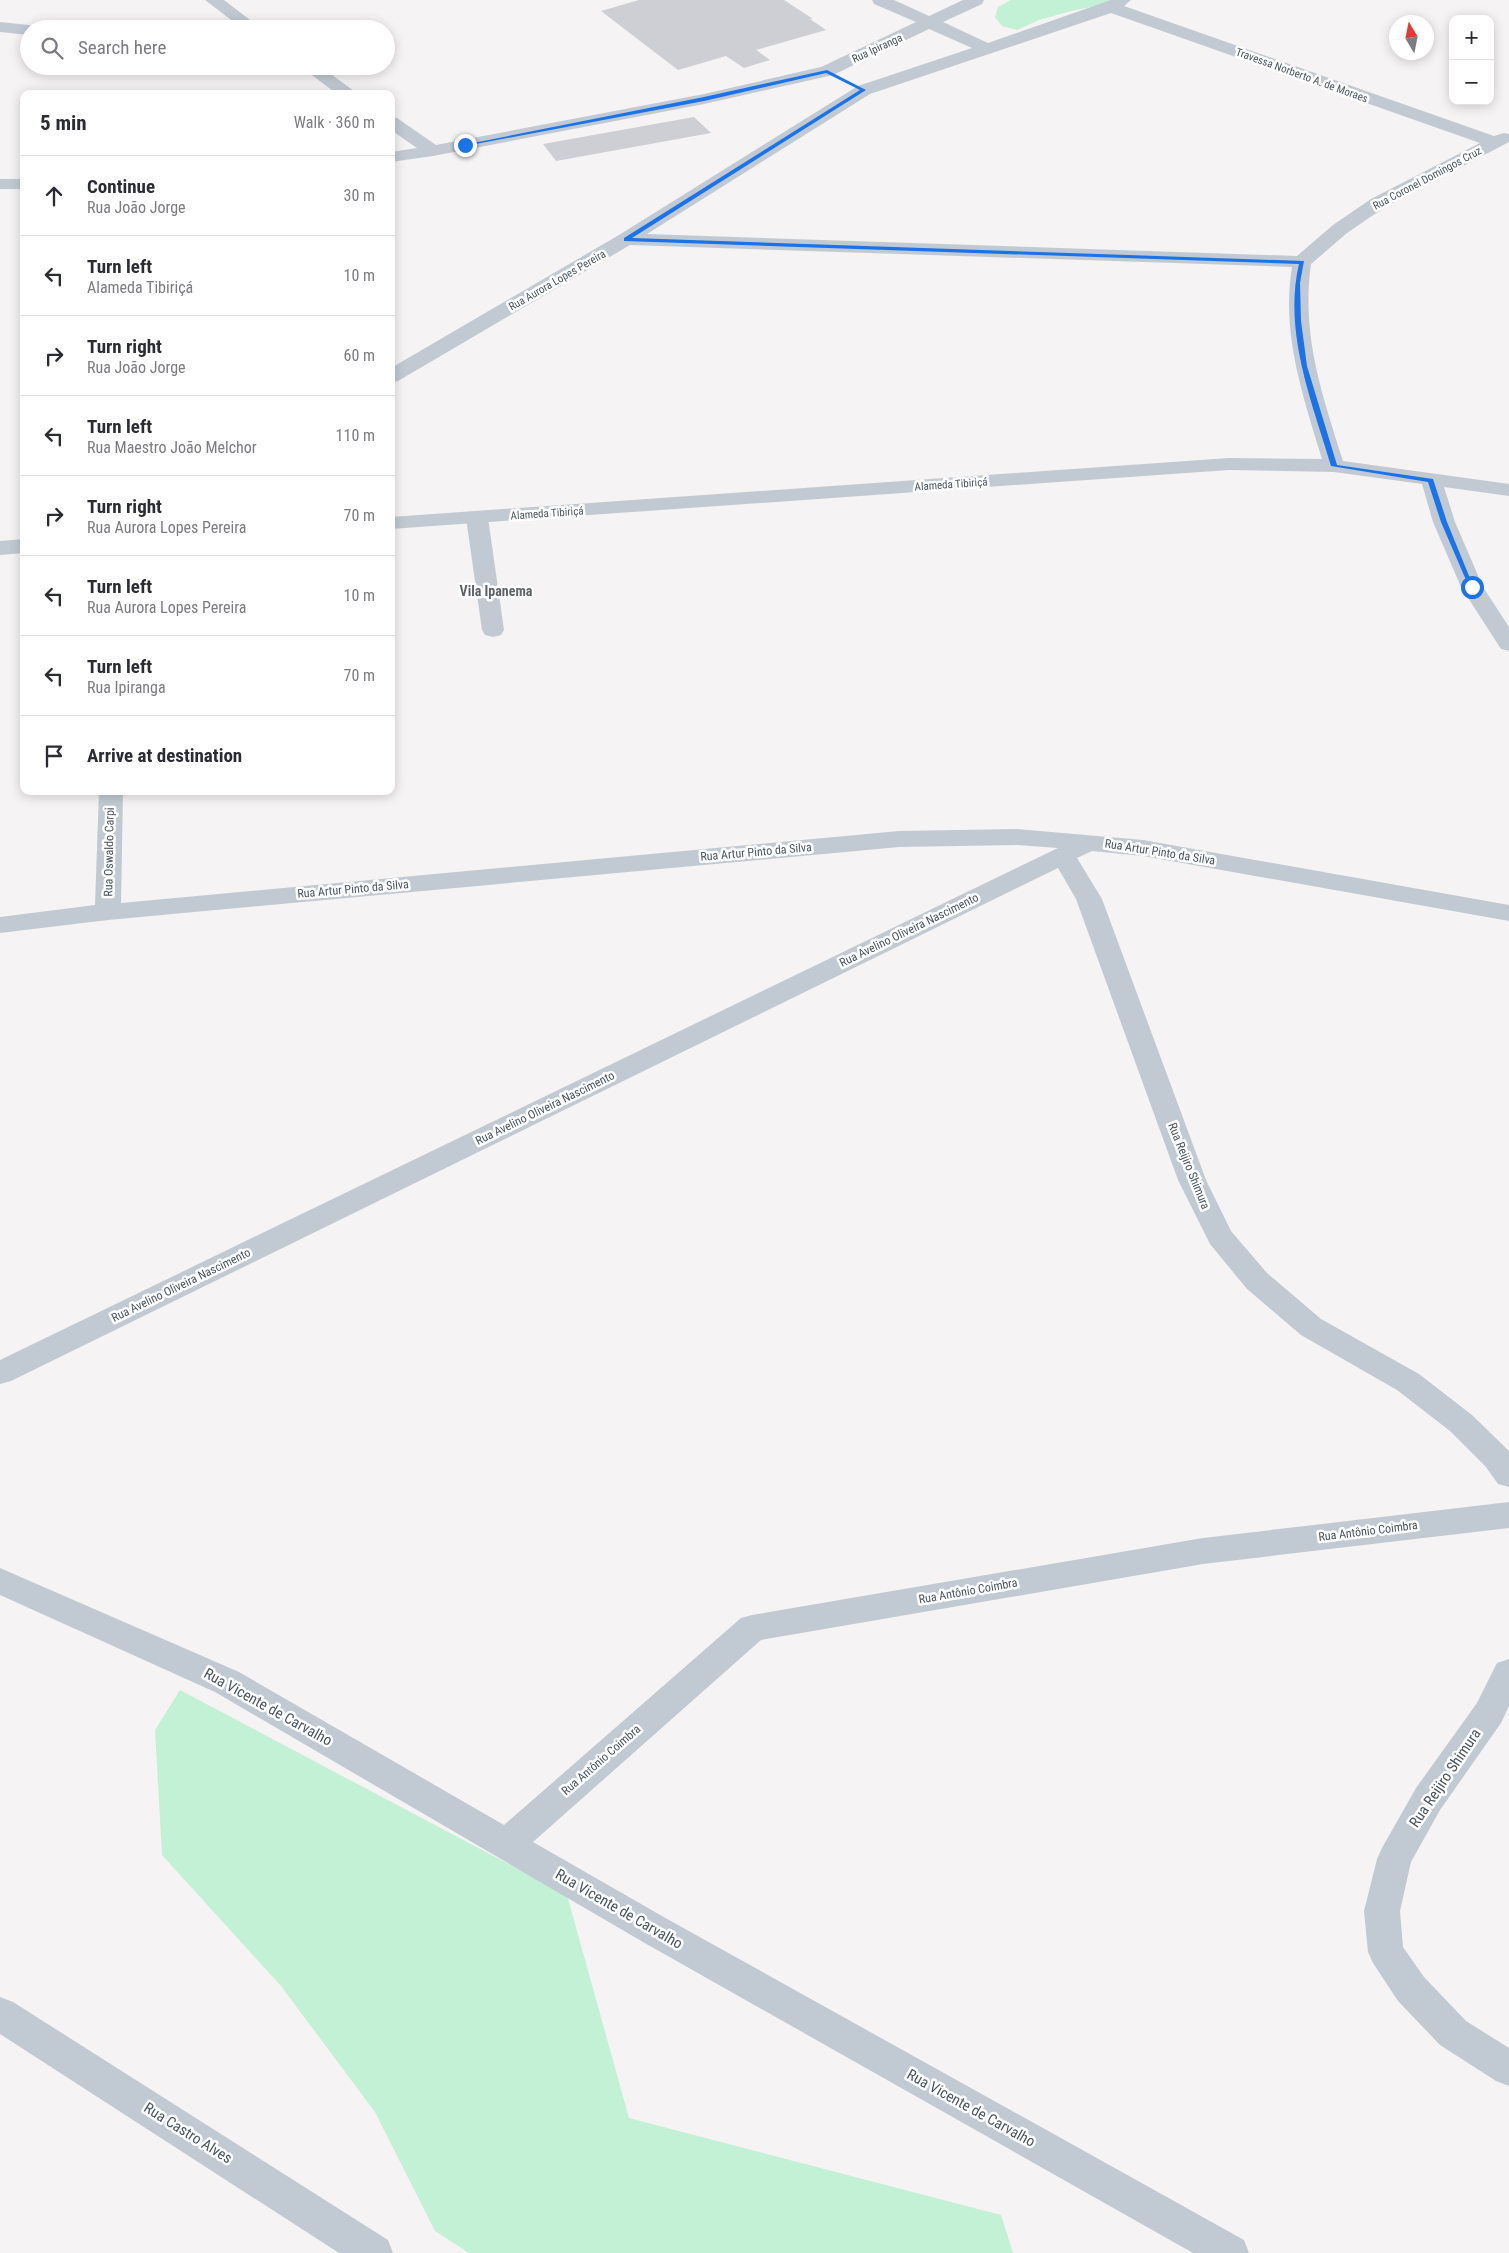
<!DOCTYPE html>
<html lang="en">
<head>
<meta charset="utf-8">
<style>
  :root { --surface:#fff; --page:#f7f7f7; --text:#2b2b33; --muted:#7c7c81; --line:#e1e1e2 }
  body { margin:0; font-family:"Roboto Condensed",sans-serif; background:var(--page); color:var(--text) }
  .controls { position:absolute; right:15px; top:15px; display:grid; overflow:hidden; border-radius:10px; box-shadow:0 2px 12px #0003 }
  .controls button { width:45px; height:45px; display:grid; place-items:center; padding:0; border:0; border-bottom:1px solid var(--line); background:var(--surface); color:var(--text); font:25px sans-serif }
  .compass { position:absolute; left:1389px; top:15px; width:45px; height:45px; border-radius:50%; background:var(--surface); box-shadow:0 2px 12px #0003; rotate:350deg }
  .stop { position:absolute; width:15px; height:15px; margin:-11px; border:4px solid #1a73e8; border-radius:50%; background:#fff }
  .stop.end { background:#1a73e8; border-color:#fff; box-shadow:0 1px 5px #0008 }
  .list { margin:0; padding:0; list-style:none }
  h2 { display:flex; justify-content:space-between; align-items:center; height:65px; margin:0; padding:0 20px; font-size:21px }
  h2 small { font-size:16px; font-weight:400; color:var(--muted) }
  .list li { display:grid; grid-template-columns:32px 1fr auto; gap:15px; align-items:center; box-sizing:border-box; height:80px; padding:0 20px; border-top:1px solid var(--line) }
  .list b { display:block; font-size:19px; white-space:nowrap }
  .list p { margin:0; font-size:16px; white-space:nowrap; color:var(--muted) }
  .list em { font-size:16px; font-style:normal; color:var(--muted) }
  .icon { flex:none; width:28px; height:28px; fill:none; stroke:currentColor; stroke-width:2; stroke-linecap:round; stroke-linejoin:round }
  .map { position:relative; flex:none; width:1509px; height:2253px; overflow:hidden }
  .search { position:absolute; background:var(--surface); box-shadow:0 2px 12px #0003; left:20px; top:20px; width:375px; height:55px; display:flex; align-items:center; gap:12px; box-sizing:border-box; padding:0 18px; border-radius:28px; color:var(--muted); font-size:19px }
  .panel { position:absolute; background:var(--surface); box-shadow:0 2px 12px #0003; left:20px; top:90px; width:375px; height:705px; border-radius:10px }
  .map>svg:first-child { display:block }
  .green { fill:#c3f1d5 }
  .building { fill:#cdcfd5 }
  .lines { fill:none; stroke-linecap:round; stroke-linejoin:round }
  .lane { fill:#c1cad2; fill-rule:evenodd }
  .street { fill:#c1cad2; fill-rule:evenodd }
  .route { fill:#1a73e8 }
  .labels { text-anchor:middle; stroke-width:5; stroke-linejoin:round; paint-order:stroke }
  .far-street-label { font-size:11px; fill:#4a5661; stroke:#fff }
  .street-label { font-size:12px; fill:#4a5661; stroke:#fff }
  .neighbourhood-label { font-size:14px; font-weight:bold; fill:#5f6368; stroke:#fff }
  .near-street-label { font-size:15px; fill:#4a5661; stroke:#fff }
</style>
</head>
<body>
<div class="map">
<svg width="1509" height="2253" viewBox="0 0 1509 2253">
  <rect width="100%" height="100%" fill="#f5f3f3"/>
  <path class="green" d="M1011 0H1112L1111 3 1071 11 1039 20 1017 30 1002 26 995 17 998 7Z
    M180 1690 567 1895 629 2118 1001 2215 1013 2253H469L435 2231 375 2112 281 1986 162 1855 155 1730Z"/>
  <path class="building" d="M639 0H784L813 19H810L826 30 756 50 770 60 744 68 726 56 678 70 601 11Z
    M694 117 711 133 556 161 543 144Z"/>
  <g class="lines">
    <path class="lane" d="M477 512 485 513 488 518 504 630 501 635 493 637 485 635 482 630 466 518 469 513Z"/>
    <path class="street" d="M205 0H224L262 29H243Z
      M872 0H894L929 16 963 0H984L982 4 943 22 988 43 1111 0H1131L1124 6 1494 136 1504 133 1509 134V142L1385 207 1347 233 1311 264C1301 335 1322 394 1343 461L1509 484V496L1444 487 1455 522 1483 587 1509 627V651L1501 649 1461 587 1433 522 1422 484 1334 472 1229 470 391 529V517L1229 458 1322 459C1303 396 1281 334 1292 267L630 245 398 381 391 383V368L619 235 858 86 972 48 929 29 833 75 704 104 433 156 391 162V152L417 148 391 130V117L397 118 436 145 704 94 821 67 916 22 874 4ZM1111 13 1480 143 1371 199 1333 225 1297 256 647 234 870 94Z
      M0 22 29 25 37 29H29V35L0 32Z
      M300 66H320L358 94H337Z
      M0 179H24V189H0Z
      M24 539V553L0 555V541Z
      M99 791H123L121 903 899 831 1017 829 1143 840 1509 905V921L1143 856 1092 851 1077 858 1102 899 1206 1180 1231 1231 1267 1273 1321 1319 1419 1374 1472 1415 1509 1451V1487L1498 1484 1486 1467 1450 1431 1397 1390 1301 1335 1247 1289 1210 1244 1178 1180 1076 899 1058 868 11 1381 0 1384V1360L1058 848 1017 845 899 847 108 920 0 933V917L95 905Z
      M1509 1502V1528L1203 1564 761 1640 533 1842 669 1920 1244 2240 1249 2253H1193L643 1942 215 1692 0 1595V1568L239 1672 504 1825 741 1618 752 1615 1203 1538Z
      M1509 1659V1706L1501 1723 1440 1810 1411 1862 1400 1911 1403 1947 1424 1977 1466 2021 1509 2048V2086L1496 2081 1440 2045 1398 2001 1373 1963 1368 1952 1364 1911 1377 1859 1382 1848 1416 1788 1477 1703 1497 1663Z
      M0 1997 13 2002 388 2240 393 2253H339L0 2034Z"/>
  </g>
  <path class="route" d="M827 70 866 90 632 238 1304 261 1300 283 1301 321 1307 366 1337 465 1433 479 1447 522 1474 588 1469 587 1441 522 1428 482 1331 466C1312 402 1283 332 1299 264L624 241V238L860 90 826 73 704 101 465 146 463 145 704 97Z"/>
  <g class="labels">
    <g class="far-street-label">
      <text transform="translate(877 48) rotate(-25)" y="4">Rua Ipiranga</text>
      <text transform="translate(1302 75) rotate(20)" y="4">Travessa Norberto A. de Moraes</text>
      <text transform="translate(1427 178) rotate(-28)" y="4">Rua Coronel Domingos Cruz</text>
      <text transform="translate(557 280) rotate(-30)" y="4">Rua Aurora Lopes Pereira</text>
      <text transform="translate(951 484) rotate(-4)" y="4">Alameda Tibiriçá</text>
      <text transform="translate(547 513) rotate(-4)" y="4">Alameda Tibiriçá</text>
    </g>
    <g class="street-label">
      <text transform="translate(109 852) rotate(-89)" y="4">Rua Oswaldo Carpi</text>
      <text transform="translate(756 852) rotate(-5)" y="4">Rua Artur Pinto da Silva</text>
      <text transform="translate(1160 852) rotate(9)" y="4">Rua Artur Pinto da Silva</text>
      <text transform="translate(353 889) rotate(-5)" y="4">Rua Artur Pinto da Silva</text>
      <text transform="translate(909 930) rotate(-26)" y="4">Rua Avelino Oliveira Nascimento</text>
      <text transform="translate(545 1108) rotate(-26)" y="4">Rua Avelino Oliveira Nascimento</text>
      <text transform="translate(1189 1166) rotate(68)" y="4">Rua Reijiro Shimura</text>
      <text transform="translate(181 1285) rotate(-26)" y="4">Rua Avelino Oliveira Nascimento</text>
      <text transform="translate(1368 1531) rotate(-7)" y="4">Rua Antônio Coimbra</text>
      <text transform="translate(968 1591) rotate(-10)" y="4">Rua Antônio Coimbra</text>
      <text transform="translate(601 1760) rotate(-41)" y="4">Rua Antônio Coimbra</text>
    </g>
    <g class="neighbourhood-label">
      <text x="496" y="596">Vila Ipanema</text>
    </g>
    <g class="near-street-label">
      <text transform="translate(268 1707) rotate(29)" y="5">Rua Vicente de Carvalho</text>
      <text transform="translate(1445 1778) rotate(-56)" y="5">Rua Reijiro Shimura</text>
      <text transform="translate(619 1909) rotate(30)" y="5">Rua Vicente de Carvalho</text>
      <text transform="translate(971 2108) rotate(29)" y="5">Rua Vicente de Carvalho</text>
      <text transform="translate(188 2133) rotate(32)" y="5">Rua Castro Alves</text>
    </g>
  </g>
</svg>
<div class="controls">
<button>+</button>
<button>−</button>
</div>
<svg class="compass" viewBox="-18 -18 36 36"><path d="M0-13l5 13h-10z" fill="#e53935"/><path d="M0 13l5-13h-10z" fill="#7c7c81"/></svg>
<div class="stop" style="left:1472px;top:587px"></div>
<div class="stop end" style="left:465px;top:145px"></div>
<div class="search"><svg class="icon" aria-label="search" viewBox="0 0 24 24"><circle cx="10" cy="10" r="6"/><path d="M15 15l6 6"/></svg>Search here</div>
<section class="panel">
<h2>5 min<small>Walk · 360 m</small></h2>
<ul class="list">
<li><svg class="icon" aria-label="ahead" viewBox="0 0 24 24"><path d="M12 20V5M6 11l6-6 6 6"/></svg><div><b>Continue</b><p>Rua João Jorge</p></div><em>30 m</em></li>
<li><svg class="icon" aria-label="left" viewBox="0 0 24 24"><path d="M17 20v-9H6M10 6l-5 5 5 5"/></svg><div><b>Turn left</b><p>Alameda Tibiriçá</p></div><em>10 m</em></li>
<li><svg class="icon" aria-label="right" viewBox="0 0 24 24"><path d="M7 20v-9h11M14 6l5 5-5 5"/></svg><div><b>Turn right</b><p>Rua João Jorge</p></div><em>60 m</em></li>
<li><svg class="icon" aria-label="left" viewBox="0 0 24 24"><path d="M17 20v-9H6M10 6l-5 5 5 5"/></svg><div><b>Turn left</b><p>Rua Maestro João Melchor</p></div><em>110 m</em></li>
<li><svg class="icon" aria-label="right" viewBox="0 0 24 24"><path d="M7 20v-9h11M14 6l5 5-5 5"/></svg><div><b>Turn right</b><p>Rua Aurora Lopes Pereira</p></div><em>70 m</em></li>
<li><svg class="icon" aria-label="left" viewBox="0 0 24 24"><path d="M17 20v-9H6M10 6l-5 5 5 5"/></svg><div><b>Turn left</b><p>Rua Aurora Lopes Pereira</p></div><em>10 m</em></li>
<li><svg class="icon" aria-label="left" viewBox="0 0 24 24"><path d="M17 20v-9H6M10 6l-5 5 5 5"/></svg><div><b>Turn left</b><p>Rua Ipiranga</p></div><em>70 m</em></li>
<li><svg class="icon" aria-label="arrive" viewBox="0 0 24 24"><path d="M6 21V4h12l-3 4 3 4H6"/></svg><div><b>Arrive at destination</b></div></li>
</ul>
</section>
</div>
</body>
</html>
